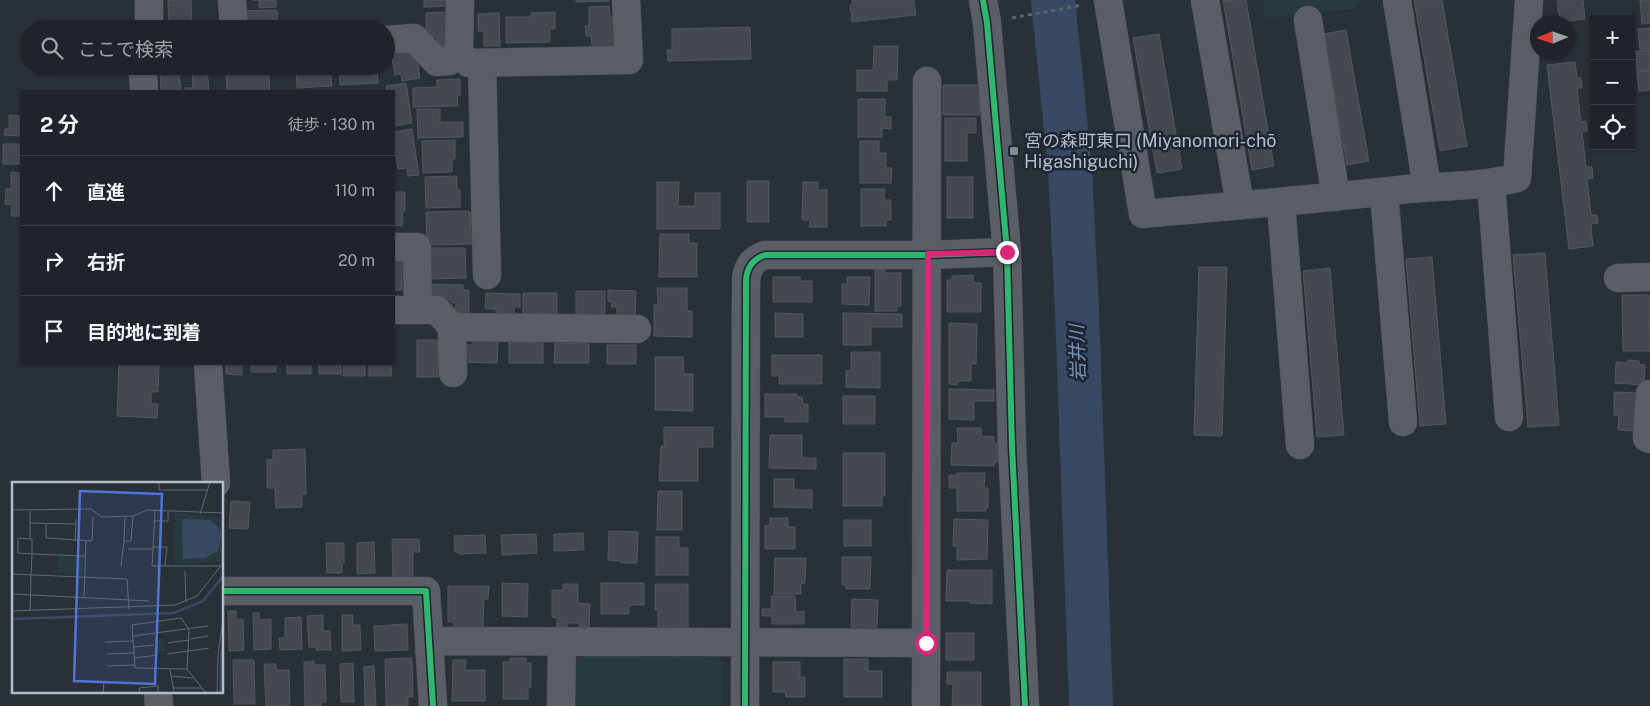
<!DOCTYPE html>
<html lang="ja">
<head>
<meta charset="utf-8">
<style>
  :root { --surface:#20242a; --page:#2d3036; --text:#f1f3f6; --muted:#a2a4a8; --line:#3d4147 }
  body { margin:0; font-family:"Public Sans","Noto Sans JP",sans-serif; background:var(--page); color:var(--text) }
  .controls { position:absolute; right:15px; top:15px; display:grid; overflow:hidden; border-radius:0px; box-shadow:0 1px 4px #0004 }
  .controls button { width:45px; height:45px; display:grid; place-items:center; padding:0; border:0; border-bottom:1px solid var(--line); background:var(--surface); color:var(--text); font:25px sans-serif }
  .compass { position:absolute; left:1530px; top:15px; width:45px; height:45px; border-radius:50%; background:var(--surface); box-shadow:0 1px 4px #0004; rotate:268deg }
  .stop { position:absolute; width:15px; height:15px; margin:-11px; border:4px solid #db2777; border-radius:50%; background:#fff }
  .stop.end { background:#db2777; border-color:#fff; box-shadow:0 1px 5px #0008 }
  .list { margin:0; padding:0; list-style:none }
  h2 { display:flex; justify-content:space-between; align-items:center; height:65px; margin:0; padding:0 20px; font-size:21px }
  h2 small { font-size:16px; font-weight:400; color:var(--muted) }
  .list li { display:grid; grid-template-columns:32px 1fr auto; gap:15px; align-items:center; box-sizing:border-box; height:70px; padding:0 20px; border-top:1px solid var(--line) }
  .list b { display:block; font-size:19px; white-space:nowrap }
  .list em { font-size:16px; font-style:normal; color:var(--muted) }
  .icon { flex:none; width:28px; height:28px; fill:none; stroke:currentColor; stroke-width:2; stroke-linecap:round; stroke-linejoin:round }
  .map { position:relative; flex:none; width:1650px; height:706px; overflow:hidden }
  .search { position:absolute; background:var(--surface); box-shadow:0 1px 4px #0004; left:20px; top:20px; width:375px; height:55px; display:flex; align-items:center; gap:12px; box-sizing:border-box; padding:0 18px; border-radius:28px; color:var(--muted); font-size:19px }
  .panel { position:absolute; background:var(--surface); box-shadow:0 1px 4px #0004; left:20px; top:90px; width:375px; height:275px; border-radius:0px }
  .map>svg:first-child { display:block }
  .green { fill:#273a3e }
  .lines { fill:none; stroke-linecap:round; stroke-linejoin:round }
  .river { stroke:#384963; stroke-width:44 }
  .building { fill:#444950; stroke:#52575f }
  .minor-casing { stroke:#484c53; stroke-width:29 }
  .path { stroke:#5d636a; stroke-width:3; stroke-dasharray:4 4; stroke-linecap:butt }
  .minor { stroke:#5a5e66; stroke-width:28 }
  .cycleway-casing { stroke:#1d2633; stroke-width:9 }
  .cycleway { stroke:#33b770; stroke-width:6 }
  .route { stroke:#db2777; stroke-width:6 }
  .poi-dot { fill:#848b96; stroke:#1d2633; stroke-width:2 }
  .labels { text-anchor:middle; stroke-width:5; stroke-linejoin:round; paint-order:stroke }
  .poi-label { font-size:18px; fill:#b4bcc9; stroke:#1d2633; text-anchor:start }
  .water-label { font-size:19px; font-style:italic; fill:#7c92b1; stroke:#1d2633 }
  .inset-river { fill:none; stroke:#384963; stroke-width:2.5 }
  .inset-road { fill:none; stroke:#616872; stroke-width:1 }
  .view { fill:#5274d3; fill-opacity:0.15; stroke:#5274d3; stroke-width:2.5 }
  .inset-edge { fill:none; stroke:#b4bcc9; stroke-width:2.5 }
</style>
</head>
<body>
<div class="map">
<svg width="1650" height="706" viewBox="0 0 1650 706">
  <rect width="100%" height="100%" fill="#2a3038"/>
  <path class="green" d="M1263 0H1362L1355 9 1265 18Z
    M586 652 667 653 670 657H718L723 662V706H573V665Z"/>
  <g class="lines">
    <path class="river" d="M1053 0 1070 168 1077 310 1091 706"/>
  </g>
  <path class="building" d="M168 0H191L192 29H169Z
    M252 0H276V7L259 8V0Z
    M424 0H447L448 6 424 7Z
    M576 0H609V1L576 2Z
    M852 0H914L916 15 852 22 850 5H853Z
    M1223 0H1246L1274 166 1252 170Z
    M1414 0H1442L1467 146 1440 151Z
    M1557 0H1583L1585 19 1560 22Z
    M1640 0H1650V23L1642 24Z
    M609 6 610 17H615L616 47H598V45H592L591 36H586L585 26H589V7Z
    M277 10 278 29H250L249 27H242V11Z
    M450 12V37L445 38V46H437V37H426V13Z
    M555 12V29H550V42L506 43V17H531V13Z
    M499 13 500 46H484V31H478V14Z
    M750 27 751 59 668 61 667 50H672V29Z
    M1650 28V49H1640L1638 29Z
    M1346 30 1369 161 1347 165 1324 34Z
    M1159 34 1182 169 1157 173 1133 38Z
    M874 46H898L897 80H887V91H857V70H873Z
    M406 50 407 54 413 53 417 57 420 78 402 81 401 74 395 75 391 52Z
    M1650 50V70L1637 71 1636 51Z
    M1575 62 1577 78H1581L1582 88H1577L1581 122 1586 121 1587 131H1582L1586 167H1592L1593 178 1587 179 1591 215H1597L1598 223 1591 224 1593 246 1569 249 1547 65Z
    M237 66H268L270 91H227L226 69 238 68Z
    M296 66H330L332 86 297 88Z
    M339 66H377L378 83 340 85Z
    M207 69 209 91H186L185 88H193L192 70Z
    M1650 71V90L1639 91 1637 72Z
    M179 72 181 91H159H161L160 74Z
    M460 79V96H457L458 106 413 107V88L437 87V80Z
    M406 83 412 123 394 126V91H387L386 86Z
    M943 85H980V115H943Z
    M858 99H885V117H891V129L882 128V137H858Z
    M417 109H440V122H463V137L418 138Z
    M9 115 21 116V136L4 135 5 129H9Z
    M945 118H976V133H967V161H945Z
    M412 129 419 175 408 176 407 168 398 169 394 144V132Z
    M455 140V159H452V172L423 173 422 141Z
    M860 141H879V153H886V168H892L891 183H860Z
    M3 144H21V164H3Z
    M11 172 21 173V216H11L12 205 5 204 6 189H11Z
    M457 176V190H460V207L426 208 425 177Z
    M947 177H973V218H947Z
    M747 181H769V222H747Z
    M657 182H679L678 206H695V193H720V229H657Z
    M803 182H818V190H827V227H809L810 220H802Z
    M394 188V192H405V211H403L402 226 394 225Z
    M861 189H885L884 200H891V220H886V226H861Z
    M469 211V213H471L470 235H473V244L427 245 426 212Z
    M660 234H689V243H697V277H659Z
    M429 248H465L466 278 429 279Z
    M1545 253 1559 425 1528 427 1513 255Z
    M1432 257 1446 424 1420 426 1406 259Z
    M394 258H402V290H394Z
    M1199 267H1227L1222 436 1194 435Z
    M1330 268 1344 435 1317 437 1303 271Z
    M875 269H885V273H901V306H897V311H875Z
    M973 275V283H981V312H947V280H952V276Z
    M773 277H800V281H812V302H773Z
    M847 277H870L869 305 842 304V284H847Z
    M425 284 463 285V290H469V314L455 313 456 303 451 302V300H444L443 296 424 295Z
    M657 288H687V311H692V337L654 336V305H658Z
    M608 290 636 291 635 321H623V314H617V307H611L612 302 608 301Z
    M576 291H605V322L576 318Z
    M486 293 520 294V307H514V314H496V309H485Z
    M523 293H557V314H523Z
    M1622 295H1649L1650 351H1623Z
    M775 313 803 314V337H775Z
    M843 313 902 314V327H871V345H843Z
    M949 323 977 324 976 364H971V381H957V385L949 384Z
    M417 340H438V377H417Z
    M473 341H498L497 363 463 362V345H472Z
    M509 342 543 343V363H509Z
    M555 343 589 344V363H554Z
    M607 345H636V364H607Z
    M851 352H880V388L846 387V371L851 370Z
    M772 355H822V384H779V376H772Z
    M655 357H683L684 374H693V411L655 410Z
    M1628 360 1639 361V364L1645 365 1644 385 1615 383 1616 362 1628 363Z
    M119 364H159L158 392H151V404H158L157 418 117 416Z
    M226 364H242V375L226 374Z
    M251 364H276V372H251Z
    M287 364H311V374H287Z
    M319 364H341V374H319Z
    M344 364H365V376H343Z
    M369 364H392L391 376H369Z
    M949 389 994 390V401H974V420L949 419Z
    M1614 392 1639 393 1635 431 1618 430 1619 415H1614Z
    M765 394H797V397H802L803 404H808V422H785V417H765Z
    M843 396H875V424H843Z
    M664 427H713V447H698V481H659L661 446H664Z
    M957 428H981V436L994 437V443H997V462L994 463V466L951 465 952 443H958Z
    M770 435H802V458H816V469L769 468Z
    M305 449 306 494H302V507L276 508 275 488H267V460L273 459V450Z
    M843 453H885V496H882V506H843Z
    M957 473H985L984 488H988V508H985L986 511H957V488H949V475H957Z
    M774 479H794V490H812V508L774 507Z
    M658 491H682V530H657Z
    M231 501 250 502 248 529 229 528Z
    M770 518H788V527H795V549H765V526L770 525Z
    M954 519 988 520 987 559 957 560V546H953Z
    M844 520H871V546H844Z
    M609 531 638 532 637 563H621V561L608 560Z
    M583 533 584 550 554 551V534Z
    M536 534 537 553 502 555 501 535Z
    M485 535 486 553 459 554V552H455L454 536Z
    M656 537H679V548H688V575H656Z
    M392 539H419L420 552H413V579H393Z
    M374 542 375 573 357 574V543Z
    M326 543H344V563H342V573H327Z
    M842 557H871L870 589H846V585H842Z
    M775 558H806L805 583H801V594H774Z
    M947 570H992V604L970 603V601H946Z
    M502 583 528 584 527 617 502 616Z
    M601 583H644V605H629V614H601Z
    M563 584H578V603L590 604 589 627H579V623H567V627H557V618L552 617V590H563Z
    M655 584H688V627H658V610H655Z
    M448 586H489L488 599H484L483 626H454V622H448Z
    M771 596H795L796 612 804 611V624H772V616H762V609H772Z
    M852 599 878 600 877 627H851Z
    M228 611H236V619H243L244 650 229 651Z
    M253 613H259V620L271 619V649L254 650Z
    M323 615V631H330L331 650H316V647H309L307 616Z
    M342 615H353V625H360L361 650 342 651Z
    M301 617 302 649 280 650 279 638H285V618Z
    M407 624 408 650 375 651 374 626Z
    M946 633H974V660H946Z
    M412 658 413 697H408V706H386L385 659Z
    M510 658H526V663H531V687H528V699H503V662H510Z
    M844 659H868V671H882V697H844Z
    M233 660H254L255 704H234Z
    M453 660H466L465 670H485V701H452Z
    M314 661V665H325L326 702H321V706H305L304 662Z
    M773 662H800V677H805V697H786L785 692H773Z
    M353 663 354 702H341L340 664Z
    M264 664H276V670H289L290 705 266 706Z
    M374 666 376 706H365L364 667Z
    M947 672H981V706H952L953 684H947Z"/>
  <g class="lines">
    <defs>
      <path id="minor" d="M232 0 234 29
        M983 0 987 23 1007 252 1012 447 1025 706
        M1108 0 1143 214C1231 206 1320 199 1408 189 1445 186 1481 186 1517 178L1529 0
        M1205 0 1240 205
        M1397 0 1427 187
        M1308 20 1336 197
        M149 29V0
        M386 40 414 38 437 62 449 61 459 54
        M459 54 469 63 629 60 626 0
        M459 54 460 0
        M482 63 487 275
        M144 91 143 75 145 66
        M1491 183 1509 417
        M1384 192 1403 422
        M1281 203 1300 445
        M394 247H417L418 310H394
        M1618 278 1650 277
        M418 310H437L452 327 637 329
        M452 327 453 373
        M208 364 216 483
        M1650 394 1647 438 1650 439
        M225 591H426L433 706
        M429 641 926 643
        M158 692 159 706
        M561 706 562 641
        M745 706 746 280C747 267 753 259 765 255H927L1007 252
        M926 706 927 81"/>
    </defs>
    <use href="#minor" class="minor-casing"/>
    <path class="path" d="M1012 18 1082 5"/>
    <use href="#minor" class="minor"/>
    <defs>
      <path id="cycleway" d="M983 0 987 23 1007 252 1012 447 1025 706
        M225 591H426L433 706
        M745 706 746 280C747 267 753 259 765 255H927L1007 252"/>
    </defs>
    <use href="#cycleway" class="cycleway-casing"/>
    <use href="#cycleway" class="cycleway"/>
  </g>
  <g class="lines">
    <path class="route" d="M926 643 928 254 1007 252"/>
  </g>
  <rect class="poi-dot" x="1009" y="146" width="10" height="10" rx="2.5"/>
  <g class="labels">
    <g class="poi-label">
      <text x="1024" y="147">宮の森町東口 (Miyanomori-chō<tspan x="1024" dy="21">Higashiguchi)</tspan></text>
    </g>
    <g class="water-label">
      <text transform="translate(1077 353) rotate(-92)" y="7">岩井川</text>
    </g>
  </g>
  <g transform="translate(12 482)">
    <rect width="211" height="211" fill="#2a3038"/>
    <path d="M163 31 211 35V76L208 80 163 83ZM198 39 210 52 201 74 171 77 170 70ZM46 74 71 75V92L46 91ZM151 157 154 168 146 171 142 158Z" fill="#273a3e" fill-rule="evenodd"/>
    <path d="M173 37 198 38 205 44 210 52 206 69 193 76 171 77 170 39ZM211 157V211H207L208 171Z" fill="#384963"/>
    <path class="inset-river" d="M0 137 162 131 191 119 212 93"/>
    <path class="inset-road" d="M147 0V8H195M0 28 79 27 90 35 121 34 135 28 212 31M143 29 140 84H208M188 32 198 0M113 34 112 59H119L121 34M143 39H156V30M18 41 64 42M34 41V56L80 59 81 35M18 57V29M63 59 64 37M142 65H155L153 84M116 67H140M109 84 112 59M173 89 174 120M0 92 115 97 117 127M0 112 137 119M72 116 74 59M0 129 163 123 185 114 212 80M18 129 19 93 20 72V57L6 56V71L20 72 73 74M121 154 196 144M178 157 196 154M93 160 121 159M156 161 177 158M122 165 142 163M95 172 122 171M155 172 197 166M122 176 146 173M95 184 122 183M175 187 123 186 120 143 169 136 177 147 175 187 194 211M158 188 162 211M159 194 181 196M161 206H190M91 211 92 200 98 201M128 211 127 206 146 204V211M205 211 206 172 212 131"/>
    <path class="view" d="M68 9 150 12 143 202 62 199Z"/>
    <rect width="211" height="211" class="inset-edge"/>
  </g>
</svg>
<div class="controls">
<button>+</button>
<button>−</button>
<button><svg class="icon" aria-label="locate" viewBox="0 0 24 24"><circle cx="12" cy="12" r="6"/><path d="M12 2v4M12 18v4M2 12h4M18 12h4"/></svg></button>
</div>
<svg class="compass" viewBox="-18 -18 36 36"><path d="M0-13l5 13h-10z" fill="#e53935"/><path d="M0 13l5-13h-10z" fill="#a2a4a8"/></svg>
<div class="stop" style="left:926px;top:643px"></div>
<div class="stop end" style="left:1007px;top:252px"></div>
<div class="search"><svg class="icon" aria-label="search" viewBox="0 0 24 24"><circle cx="10" cy="10" r="6"/><path d="M15 15l6 6"/></svg>ここで検索</div>
<section class="panel">
<h2>2 分<small>徒歩 · 130 m</small></h2>
<ul class="list">
<li><svg class="icon" aria-label="ahead" viewBox="0 0 24 24"><path d="M12 20V5M6 11l6-6 6 6"/></svg><div><b>直進</b></div><em>110 m</em></li>
<li><svg class="icon" aria-label="right" viewBox="0 0 24 24"><path d="M7 20v-9h11M14 6l5 5-5 5"/></svg><div><b>右折</b></div><em>20 m</em></li>
<li><svg class="icon" aria-label="arrive" viewBox="0 0 24 24"><path d="M6 21V4h12l-3 4 3 4H6"/></svg><div><b>目的地に到着</b></div></li>
</ul>
</section>
</div>
</body>
</html>
